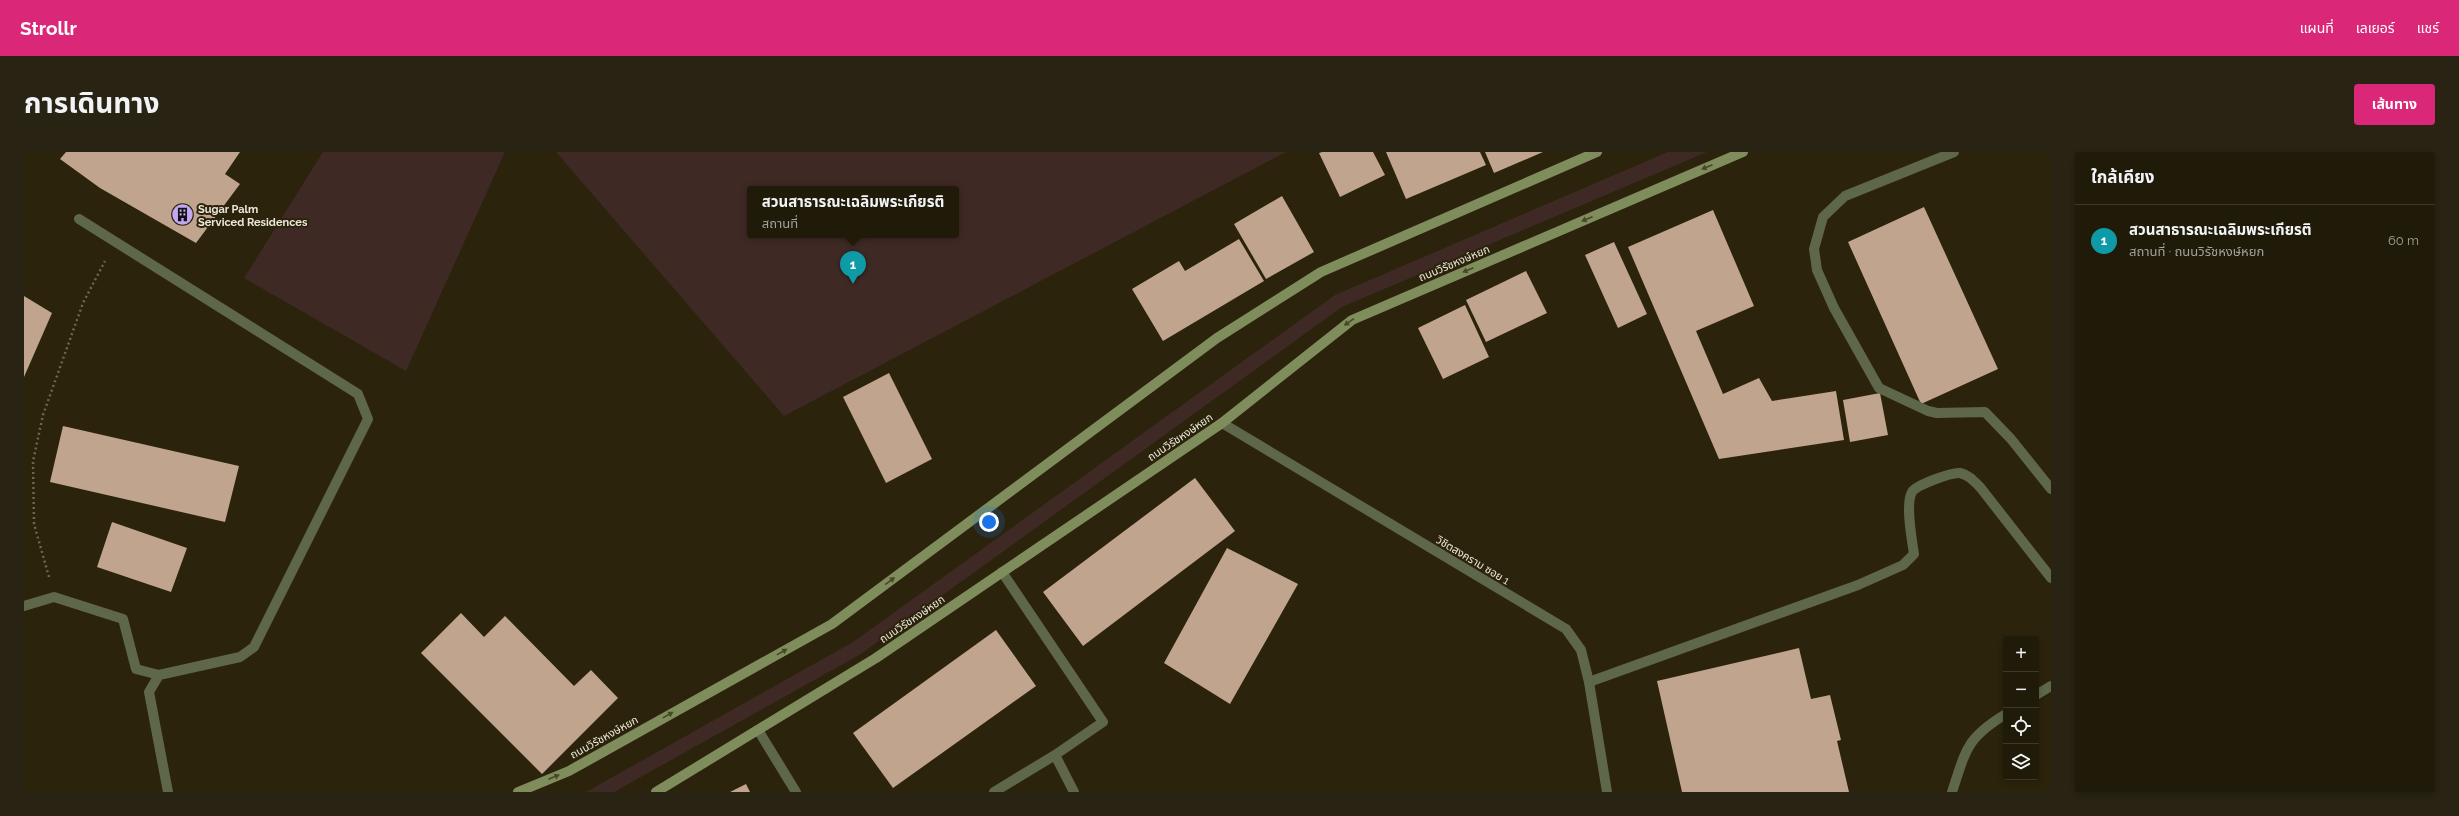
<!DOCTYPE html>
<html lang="th">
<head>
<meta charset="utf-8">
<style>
  :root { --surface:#201a08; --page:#282312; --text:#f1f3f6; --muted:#a2a19c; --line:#3d3829; --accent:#db2777 }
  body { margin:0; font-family:Raleway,"Noto Sans Thai",sans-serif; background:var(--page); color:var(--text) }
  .controls { position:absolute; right:12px; bottom:12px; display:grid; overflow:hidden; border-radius:4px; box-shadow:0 2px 6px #0003 }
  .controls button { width:36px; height:36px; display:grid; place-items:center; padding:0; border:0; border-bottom:1px solid var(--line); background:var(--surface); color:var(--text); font:20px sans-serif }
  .you { position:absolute; left:965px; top:370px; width:14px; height:14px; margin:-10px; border:3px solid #fff; border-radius:50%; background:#1a73e8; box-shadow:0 0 0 6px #1a73e833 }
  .badge { display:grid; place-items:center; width:26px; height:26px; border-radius:50%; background:var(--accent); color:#fff; font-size:13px; font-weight:700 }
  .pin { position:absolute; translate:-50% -33px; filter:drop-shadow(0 1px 2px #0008) }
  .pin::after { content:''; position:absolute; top:21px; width:14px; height:12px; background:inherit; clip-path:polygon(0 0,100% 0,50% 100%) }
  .popup { position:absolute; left:723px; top:34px; width:212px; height:52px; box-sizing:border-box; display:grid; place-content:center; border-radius:4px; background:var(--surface); filter:drop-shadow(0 1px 3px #0005); font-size:13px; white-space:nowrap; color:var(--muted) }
  .popup b { font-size:15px; color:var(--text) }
  .popup::after { content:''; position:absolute; left:50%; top:100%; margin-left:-8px; border:8px solid transparent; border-top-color:var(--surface) }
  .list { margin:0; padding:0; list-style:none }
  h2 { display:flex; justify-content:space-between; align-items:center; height:52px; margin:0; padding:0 16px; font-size:17px }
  h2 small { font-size:13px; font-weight:400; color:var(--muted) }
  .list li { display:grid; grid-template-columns:26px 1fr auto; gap:12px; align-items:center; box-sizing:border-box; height:72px; padding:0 16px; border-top:1px solid var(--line) }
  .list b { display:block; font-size:15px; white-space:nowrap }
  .list p { margin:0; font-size:13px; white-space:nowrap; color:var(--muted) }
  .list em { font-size:13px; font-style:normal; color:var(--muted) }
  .icon { flex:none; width:22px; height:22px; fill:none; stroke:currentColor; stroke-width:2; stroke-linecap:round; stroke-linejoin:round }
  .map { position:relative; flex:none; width:2027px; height:640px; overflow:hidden; border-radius:4px }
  header { display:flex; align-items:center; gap:24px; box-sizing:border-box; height:56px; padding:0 20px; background:var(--accent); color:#fff }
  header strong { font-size:19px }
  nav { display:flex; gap:22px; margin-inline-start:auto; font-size:14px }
  .intro { display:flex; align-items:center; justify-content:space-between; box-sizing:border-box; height:96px; padding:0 24px }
  h1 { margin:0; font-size:28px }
  .button { padding:10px 18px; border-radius:4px; background:var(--accent); color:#fff; font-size:14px; font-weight:700 }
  main { display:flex; gap:24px; padding:0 24px }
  aside { flex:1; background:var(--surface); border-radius:4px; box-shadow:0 2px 6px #0003 }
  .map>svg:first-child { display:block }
  .green { fill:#3f2925; fill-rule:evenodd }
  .building { fill:#c0a48e }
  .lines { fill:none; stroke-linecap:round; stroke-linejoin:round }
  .path { stroke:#6d6651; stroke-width:2.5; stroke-dasharray:2 3; stroke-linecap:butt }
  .lane { stroke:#5e6749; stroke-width:10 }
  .street { stroke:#5e6749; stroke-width:10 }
  .secondary { stroke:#7f8d5c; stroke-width:10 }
  .oneway { fill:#484827 }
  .labels { text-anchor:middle; stroke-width:4; stroke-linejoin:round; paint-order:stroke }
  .poi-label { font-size:11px; font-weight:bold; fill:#ece7d9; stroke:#2b230b; text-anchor:start }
  .street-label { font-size:11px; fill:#ece7d9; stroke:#2b230b }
</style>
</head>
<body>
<header>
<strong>Strollr</strong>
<nav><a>แผนที่</a><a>เลเยอร์</a><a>แชร์</a></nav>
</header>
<div class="intro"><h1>การเดินทาง</h1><a class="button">เส้นทาง</a></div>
<main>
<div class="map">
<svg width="2027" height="640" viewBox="0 0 2027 640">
  <rect width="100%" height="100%" fill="#2b230b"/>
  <path class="green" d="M299 0H481L382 219 220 126Z
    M532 0H1262L760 264ZM726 37H932V83H726Z
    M1644 0H1683L1318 155 837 502 590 640H562L829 490 1311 143Z"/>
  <path class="building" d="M42 0H216L201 22 216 32 172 91 76 36 36 7Z
    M1298 0H1349L1361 23 1316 45 1295 1Z
    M1362 0H1456L1462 13 1382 47Z
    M1461 0H1519L1470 21Z
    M1258 44 1290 100 1242 127 1210 72Z
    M1900 55 1974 217 1897 252 1824 90Z
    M1689 58 1730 154 1672 179 1699 242 1735 226 1748 249 1812 239 1820 288 1695 307 1604 95Z
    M1215 87 1240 129 1139 189 1108 137 1155 109 1161 119Z
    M1590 90 1623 162 1594 176 1561 103Z
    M1502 119 1523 161 1462 190 1442 148Z
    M0 144 28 161 0 225Z
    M1441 153 1465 205 1419 227 1394 176Z
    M865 221 908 307 862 331 819 245Z
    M1856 241 1864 283 1826 290 1819 248Z
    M39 274 215 314 201 370 26 330Z
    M1171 326 1211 379 1059 494 1019 440Z
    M88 370 163 396 147 440 73 415Z
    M1203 396 1274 432 1206 552 1140 511Z
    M437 461 460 485 481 464 550 534 567 518 594 546 518 622 397 501Z
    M972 478 1012 534 869 636 829 581Z
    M1775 496 1787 547 1806 543 1817 588 1813 589 1825 640H1658L1633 529Z
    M722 632 726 640H706Z"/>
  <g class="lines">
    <path class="path" d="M25 425 10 372 9 309 19 263 59 151 81 109"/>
    <path class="lane" d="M1930 0 1821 44 1799 65 1790 97 1793 118 1810 156 1855 236 1904 259 1913 261 1961 260 1987 287 2027 337
      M55 67 334 242 344 267 230 495 216 505 135 523 125 540 144 640
      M978 420 1079 570 1031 603 1050 640
      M0 454 30 445 99 467 112 517 135 523
      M1565 530 1834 433 1879 413 1890 402C1888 388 1881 352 1888 340 1892 333 1928 320 1936 321 1945 323 1950 329 1956 335L2027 426
      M2012 543 2027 534
      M734 578 772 640
      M970 640 1031 603
      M1928 640C1942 598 1942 586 1982 562"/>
    <path class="street" d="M1198 271 1542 477 1557 498 1565 530 1583 640"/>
    <path class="secondary" d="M494 640 545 619 808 472 1193 186 1297 120 1573 0
      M632 640 852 506 1198 271 1328 168 1719 0"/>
  </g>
  <defs><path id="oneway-solid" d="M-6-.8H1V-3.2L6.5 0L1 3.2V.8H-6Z"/></defs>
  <g class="oneway">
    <use href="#oneway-solid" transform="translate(1683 15) rotate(157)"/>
    <use href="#oneway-solid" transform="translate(1563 67) rotate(157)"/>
    <use href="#oneway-solid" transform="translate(1444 118) rotate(157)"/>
    <use href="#oneway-solid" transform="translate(1325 170) rotate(145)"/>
    <use href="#oneway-solid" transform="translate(866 429) rotate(-37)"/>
    <use href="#oneway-solid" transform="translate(758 500) rotate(-29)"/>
    <use href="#oneway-solid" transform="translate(644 563) rotate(-29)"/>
    <use href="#oneway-solid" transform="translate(530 625) rotate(-23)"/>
  </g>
  <defs>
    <symbol id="building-disc" viewBox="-11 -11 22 22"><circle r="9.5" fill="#c1a8f3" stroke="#2b230b"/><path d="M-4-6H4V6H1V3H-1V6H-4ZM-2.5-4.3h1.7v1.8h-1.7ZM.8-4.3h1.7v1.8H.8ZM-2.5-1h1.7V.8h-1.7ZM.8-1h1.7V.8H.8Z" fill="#111"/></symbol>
  </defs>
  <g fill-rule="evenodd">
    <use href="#building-disc" x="146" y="50" width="25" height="25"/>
  </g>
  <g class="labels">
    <g class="poi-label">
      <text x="174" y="61">Sugar Palm<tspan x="174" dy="13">Serviced Residences</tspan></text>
    </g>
    <g class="street-label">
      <text transform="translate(1430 111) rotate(-23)" y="4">ถนนวิรัชหงษ์หยก</text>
      <text transform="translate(1156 285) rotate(-34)" y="4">ถนนวิรัชหงษ์หยก</text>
      <text transform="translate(1449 408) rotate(31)" y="4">วิชิตสงคราม ซอย 1</text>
      <text transform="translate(888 467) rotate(-34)" y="4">ถนนวิรัชหงษ์หยก</text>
      <text transform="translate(580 585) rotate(-29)" y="4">ถนนวิรัชหงษ์หยก</text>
    </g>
  </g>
</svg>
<div class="controls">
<button>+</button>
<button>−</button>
<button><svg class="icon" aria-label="locate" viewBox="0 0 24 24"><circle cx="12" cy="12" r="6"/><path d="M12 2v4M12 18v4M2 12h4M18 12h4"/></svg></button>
<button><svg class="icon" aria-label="layers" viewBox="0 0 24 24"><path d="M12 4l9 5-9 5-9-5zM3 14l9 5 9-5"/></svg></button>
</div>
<div class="you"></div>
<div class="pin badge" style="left:829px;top:132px;background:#0f9aa8">1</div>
<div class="popup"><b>สวนสาธารณะเฉลิมพระเกียรติ</b>สถานที่</div>
</div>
<aside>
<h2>ใกล้เคียง<small></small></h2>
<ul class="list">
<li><span class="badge" style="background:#0f9aa8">1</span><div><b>สวนสาธารณะเฉลิมพระเกียรติ</b><p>สถานที่ · ถนนวิรัชหงษ์หยก</p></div><em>60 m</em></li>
</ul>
</aside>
</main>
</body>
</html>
